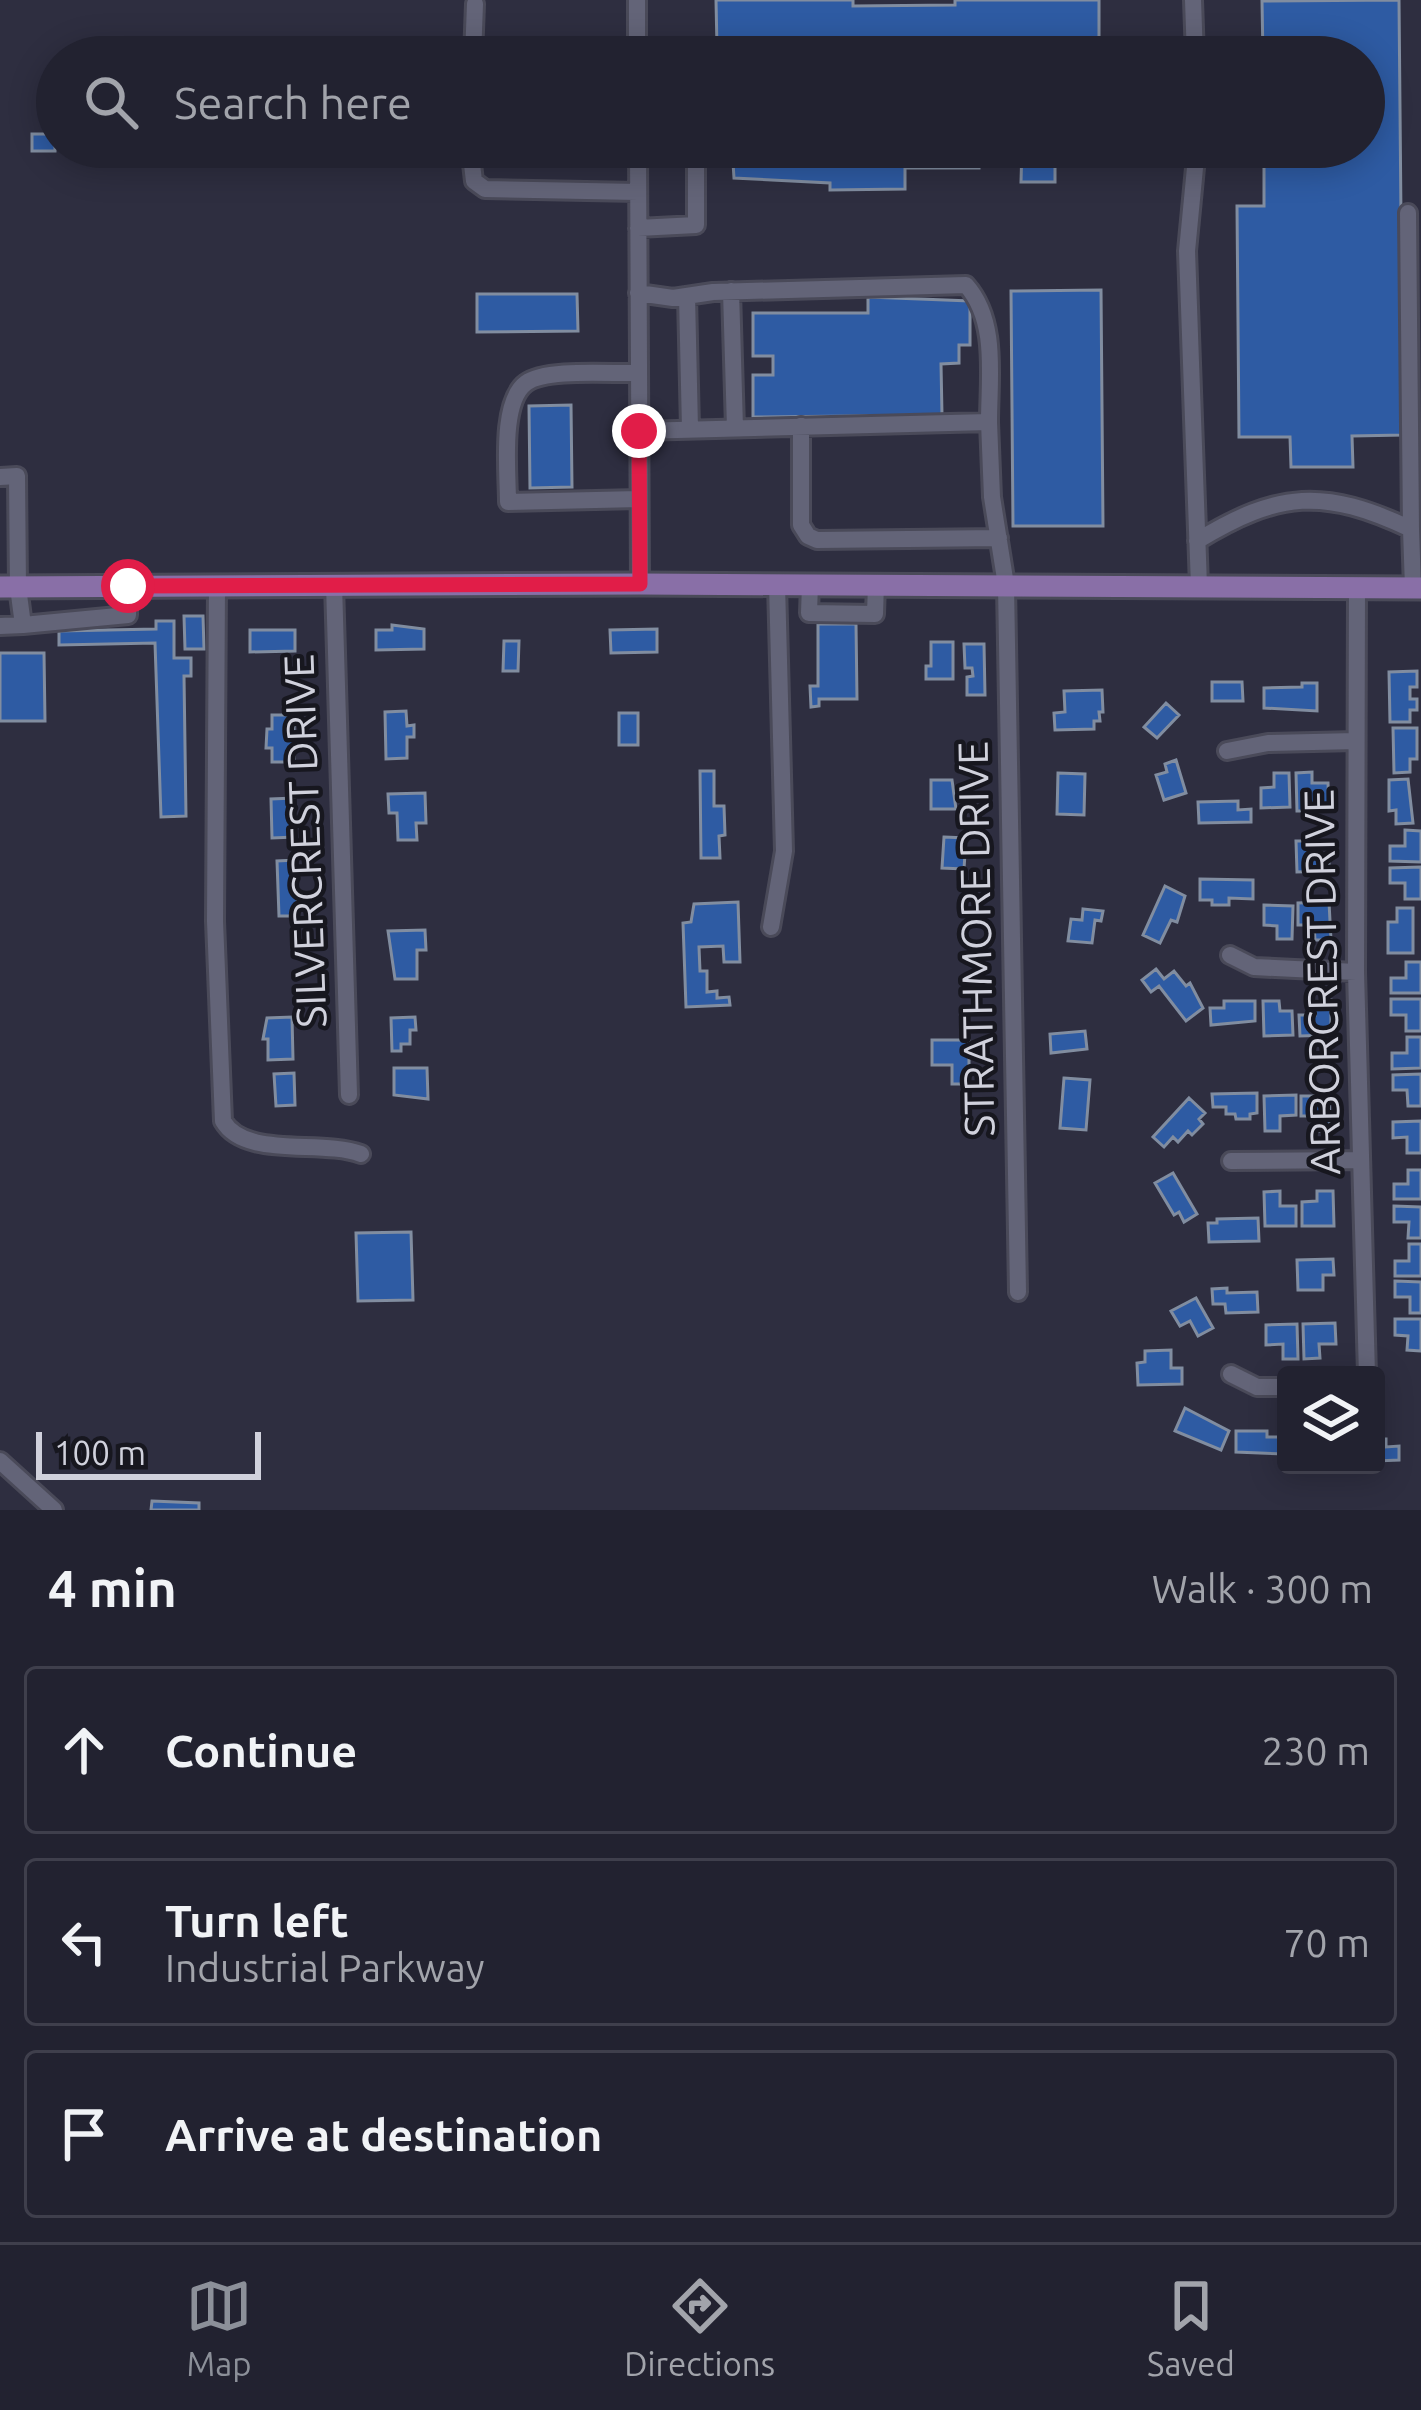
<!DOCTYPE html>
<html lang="en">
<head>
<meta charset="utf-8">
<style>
  :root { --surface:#222230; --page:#2a2a38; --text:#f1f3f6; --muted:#a2a4ab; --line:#3f3f4c; --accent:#8c9099 }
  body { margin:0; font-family:Ubuntu,sans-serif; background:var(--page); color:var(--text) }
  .controls { position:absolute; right:36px; bottom:36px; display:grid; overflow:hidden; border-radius:12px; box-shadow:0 6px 30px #0003 }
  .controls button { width:108px; height:108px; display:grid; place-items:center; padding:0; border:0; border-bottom:3px solid var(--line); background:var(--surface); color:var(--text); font:60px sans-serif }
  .scale { position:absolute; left:36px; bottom:30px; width:225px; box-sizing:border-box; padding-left:12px; border:6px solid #d0d1dc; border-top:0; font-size:33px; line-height:42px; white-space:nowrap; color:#d0d1dc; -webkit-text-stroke:9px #17171f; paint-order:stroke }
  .stop { position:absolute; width:36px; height:36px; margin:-27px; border:9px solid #e11d48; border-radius:50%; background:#fff }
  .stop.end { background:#e11d48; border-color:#fff; box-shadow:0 3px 12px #0008 }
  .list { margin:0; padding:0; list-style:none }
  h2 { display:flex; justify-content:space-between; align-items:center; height:156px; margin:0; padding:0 48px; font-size:51px }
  h2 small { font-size:39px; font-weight:400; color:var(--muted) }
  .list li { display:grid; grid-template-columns:78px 1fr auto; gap:36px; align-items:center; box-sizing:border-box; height:168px; margin:0 24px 24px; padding:0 24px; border:3px solid var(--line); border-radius:12px }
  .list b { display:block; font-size:45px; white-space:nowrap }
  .list p { margin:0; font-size:39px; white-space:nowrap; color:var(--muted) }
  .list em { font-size:39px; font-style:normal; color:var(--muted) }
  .icon { flex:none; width:66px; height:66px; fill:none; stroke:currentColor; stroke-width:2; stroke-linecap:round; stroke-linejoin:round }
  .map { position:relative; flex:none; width:1421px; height:1510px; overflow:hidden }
  .search { position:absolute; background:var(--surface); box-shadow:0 6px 30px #0003; left:36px; right:36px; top:36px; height:132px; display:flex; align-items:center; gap:30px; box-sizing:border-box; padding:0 42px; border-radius:66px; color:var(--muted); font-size:45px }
  .sheet { height:732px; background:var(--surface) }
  nav { display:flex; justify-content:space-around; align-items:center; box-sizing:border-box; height:168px; border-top:3px solid var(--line); background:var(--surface); font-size:33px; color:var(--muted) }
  nav a { display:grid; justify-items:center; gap:6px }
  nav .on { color:var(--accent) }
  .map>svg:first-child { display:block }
  .building { fill:#2e5ba3; stroke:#818da0; stroke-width:3 }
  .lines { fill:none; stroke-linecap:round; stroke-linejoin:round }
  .minor-casing { stroke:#4a4a59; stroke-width:22 }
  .major-casing { stroke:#4a4a59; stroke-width:27 }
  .minor { stroke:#636478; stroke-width:16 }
  .major { stroke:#896fa7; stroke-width:21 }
  .route { stroke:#e11d48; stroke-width:15 }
  .labels { text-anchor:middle; stroke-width:9; stroke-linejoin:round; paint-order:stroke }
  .street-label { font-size:42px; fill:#d0d1dc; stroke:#17171f }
</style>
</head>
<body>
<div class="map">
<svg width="1421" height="1510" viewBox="0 0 1421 1510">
  <rect width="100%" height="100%" fill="#2e2e40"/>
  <path class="building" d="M716 0H853V6L955 5V0H1099V46L717 48Z
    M1399 0 1403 435 1352 436 1353 467H1291L1290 437H1239L1237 206H1264V147H1364V57H1263L1262 1Z
    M32 134H55V151H32Z
    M732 147H979V168H905V189L830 190V183L734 178Z
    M1022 147H1055V182H1021Z
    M1101 290 1103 526H1013L1011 291Z
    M477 294H577L578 331 477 332Z
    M868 297 970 301V345H959V363L941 364 942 415 753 417V375H773V356H753V313H868Z
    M571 405 572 487 530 488 529 406Z
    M184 616H203L204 649H185Z
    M156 621H174V658H191V676H184L186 816 161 817 155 643 59 645V631L156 629Z
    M818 624H856L857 699H819V706L811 707 810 686H818Z
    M392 625 424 629V649L376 650V630H392Z
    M657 629V652L611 653 610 630Z
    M250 630H295V651L250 652Z
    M504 641H519L518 671H503Z
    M931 642H953V679H926V666H931Z
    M964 644H984L985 695H967V677L973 676 972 668H965Z
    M0 653H44L45 721H0Z
    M1417 671V687H1410V699H1417V710H1410V722H1390L1389 672Z
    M1212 682H1242L1243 701H1212Z
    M1302 683H1317V711L1264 708V688L1302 687Z
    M1102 690 1103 712H1099L1100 721H1094V729L1055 730 1054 713 1065 712 1064 691Z
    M1166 703 1179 715 1157 738 1144 727Z
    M406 711 407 726 414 725V737H407V758L386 759 385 712Z
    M619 713H638V745H619Z
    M272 715H294V762H272V748H266L267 729H272Z
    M1393 728H1417V759H1410V772L1394 773Z
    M1176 760 1186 793 1164 800 1156 775 1167 772 1165 764Z
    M700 771H714V806H724L725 835 719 836 720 858H701Z
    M1312 772V783H1328L1329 811H1297L1296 773Z
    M1058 773 1085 774 1084 815 1057 814Z
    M1274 773H1289L1290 807 1261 808V788L1274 787Z
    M1408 779 1413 823 1396 824V810L1389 811V780Z
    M931 780H952L956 809H931Z
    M425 793 426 823H416L417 840H398L397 813H389L388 794Z
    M294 798 295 837 272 838 271 799Z
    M1238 801V810L1251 809V822L1199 823 1198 802Z
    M1405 830 1421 831V862L1390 861V846H1405Z
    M944 837 966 838 964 869 942 868Z
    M1296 841H1314V856H1329V871L1297 872Z
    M296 860 298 916H279L277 861Z
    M1421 867V899H1405V883H1390V868Z
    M1200 879 1253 880V899L1229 898V905H1212V900H1200Z
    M1165 886 1185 896 1177 922 1171 920 1160 943 1143 935Z
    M738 902 740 962H724L723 946 699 947 700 971H707V992L717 991V998L729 997 730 1005 686 1007 683 923 691 922 694 904Z
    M1329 902 1331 940H1315L1314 925H1298V903Z
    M1264 905 1293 906 1292 939H1277V926L1264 925Z
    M1397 908H1413V953H1388V922H1397Z
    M1083 909 1103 911 1101 921 1095 920 1092 943 1068 941 1071 919 1082 920Z
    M425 930 426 950H417V979H395L388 931Z
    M1406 962H1421V993H1391V978H1406Z
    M1156 969 1164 979 1174 971 1186 986 1190 983 1203 1008 1186 1021 1159 986 1151 992 1142 980Z
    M1391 999H1421V1031H1406V1015H1391Z
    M1331 1000V1035L1300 1036 1299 1015H1315V1001Z
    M1224 1001H1255V1021L1211 1025 1210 1008H1224Z
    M1263 1001H1279L1280 1011H1292L1293 1035 1264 1036Z
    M292 1017 293 1059 268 1060V1039H263L267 1018Z
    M415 1017 416 1030H410V1044H401V1051H392L391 1018Z
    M1085 1031 1087 1049 1051 1053 1050 1034Z
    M1407 1037H1421V1068L1392 1069V1053H1407Z
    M932 1040H969V1084H952V1065H932Z
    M394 1068H427L428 1099 394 1095Z
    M294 1073 295 1105 276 1106 274 1074Z
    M1421 1074V1106H1408L1407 1090H1393V1075Z
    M1064 1078 1090 1080 1086 1130 1060 1128Z
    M1257 1093V1113L1250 1114V1119H1236L1235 1114H1226V1107H1213L1212 1094Z
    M1296 1095V1115L1280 1116V1131H1265L1264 1096Z
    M1301 1096H1329L1330 1131H1315L1314 1116H1301Z
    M1189 1098 1205 1113 1199 1119 1203 1124 1192 1135 1188 1131 1178 1142 1173 1137 1164 1147 1153 1137Z
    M1421 1121V1153H1407V1137L1393 1138V1122Z
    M1408 1170H1421V1199H1394V1184H1408Z
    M1173 1173 1197 1214 1184 1222 1179 1212 1174 1215 1155 1183Z
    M1280 1191V1206H1296V1226H1265L1264 1192Z
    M1317 1191H1333L1334 1226H1302V1202L1317 1201Z
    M1394 1206 1421 1207V1238H1408L1409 1222H1394Z
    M1258 1218 1259 1241 1209 1242 1208 1223H1217V1219Z
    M411 1232 413 1300 358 1301 356 1233Z
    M1409 1244H1421V1276H1395V1261H1409Z
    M1333 1259 1334 1275H1323V1290H1298L1297 1260Z
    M1395 1281 1421 1282V1313H1410V1297H1395Z
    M1227 1288V1293L1257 1292 1258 1312 1226 1313 1225 1304H1213L1212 1289Z
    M1196 1298 1213 1328 1198 1336 1190 1321 1180 1326 1171 1311Z
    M1395 1319H1421V1351L1407 1350 1408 1336 1395 1335Z
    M1335 1323 1336 1344H1319L1320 1358 1304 1359 1303 1324Z
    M1297 1324 1298 1359H1283V1344L1266 1345V1325Z
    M1171 1350V1368H1182V1384L1138 1385 1137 1363 1145 1362V1351Z
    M1185 1408 1229 1431 1221 1450 1175 1431Z
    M1236 1431H1267V1437H1284V1454L1236 1452Z
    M1376 1439H1386V1447L1399 1446V1460L1376 1461Z
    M152 1501 199 1503V1510H151Z"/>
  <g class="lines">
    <defs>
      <path id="minor" d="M637 0V57
        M1193 0 1195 57
        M473 57 475 4
        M470 147 474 181 485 189 638 192
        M638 147 640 584
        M1197 147 1187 251 1199 586
        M1408 213 1411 529
        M638 228 696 225V147
        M731 291 735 428
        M638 293 673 298 713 292 966 285C998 321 989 377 989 422L639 431
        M687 296 690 429
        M639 373C613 374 545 368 526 383 500 402 508 472 508 502L639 499
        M989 422 992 497 1006 585 1018 1292
        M801 426V525L808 536 817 540 999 538
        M0 477 17 476 18 587 23 625 0 626
        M1197 541C1279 491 1324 488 1411 529L1413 588
        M334 584 349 1095
        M810 584 809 613 875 614 876 584
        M217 585 215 921 223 1121C245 1159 321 1139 361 1154
        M1357 588 1356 972 1367 1375
        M23 625 128 615V586
        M1227 751 1268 743 1356 741
        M771 927 784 851 777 584
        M1230 955 1254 967 1356 972
        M1231 1161 1359 1160
        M1231 1374 1257 1387H1286
        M0 1461 54 1510"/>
      <path id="major" d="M0 587 640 584 1421 588"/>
    </defs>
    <use href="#minor" class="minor-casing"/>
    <use href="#major" class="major-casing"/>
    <use href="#minor" class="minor"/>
    <use href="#major" class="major"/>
  </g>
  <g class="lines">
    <path class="route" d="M128 586 640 584 639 431"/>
  </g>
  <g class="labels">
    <g class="street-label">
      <text transform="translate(305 841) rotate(-92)" y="15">SILVERCREST DRIVE</text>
      <text transform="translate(976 939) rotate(-91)" y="15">STRATHMORE DRIVE</text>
      <text transform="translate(1322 982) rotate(-91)" y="15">ARBORCREST DRIVE</text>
    </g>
  </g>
</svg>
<div class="controls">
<button><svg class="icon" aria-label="layers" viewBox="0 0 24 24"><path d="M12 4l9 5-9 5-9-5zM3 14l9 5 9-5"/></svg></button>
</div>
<div class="scale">100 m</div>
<div class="stop" style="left:128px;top:586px"></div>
<div class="stop end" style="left:639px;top:431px"></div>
<div class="search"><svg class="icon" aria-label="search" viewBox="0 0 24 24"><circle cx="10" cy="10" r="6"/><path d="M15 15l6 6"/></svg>Search here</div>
</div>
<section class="sheet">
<h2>4 min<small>Walk · 300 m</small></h2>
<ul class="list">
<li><svg class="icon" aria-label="ahead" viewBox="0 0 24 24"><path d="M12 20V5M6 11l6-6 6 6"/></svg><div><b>Continue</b></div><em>230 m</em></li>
<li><svg class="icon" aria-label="left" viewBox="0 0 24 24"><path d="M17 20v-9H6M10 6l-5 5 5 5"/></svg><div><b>Turn left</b><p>Industrial Parkway</p></div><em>70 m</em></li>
<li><svg class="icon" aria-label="arrive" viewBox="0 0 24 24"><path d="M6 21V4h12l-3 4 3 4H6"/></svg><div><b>Arrive at destination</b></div></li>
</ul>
</section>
<nav>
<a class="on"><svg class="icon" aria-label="map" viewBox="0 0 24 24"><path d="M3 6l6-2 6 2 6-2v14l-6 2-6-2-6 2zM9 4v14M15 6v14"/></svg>Map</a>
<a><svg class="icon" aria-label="directions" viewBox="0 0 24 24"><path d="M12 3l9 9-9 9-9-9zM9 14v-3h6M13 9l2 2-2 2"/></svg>Directions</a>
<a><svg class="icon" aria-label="saved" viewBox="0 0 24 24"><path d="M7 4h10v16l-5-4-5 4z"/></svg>Saved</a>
</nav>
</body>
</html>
